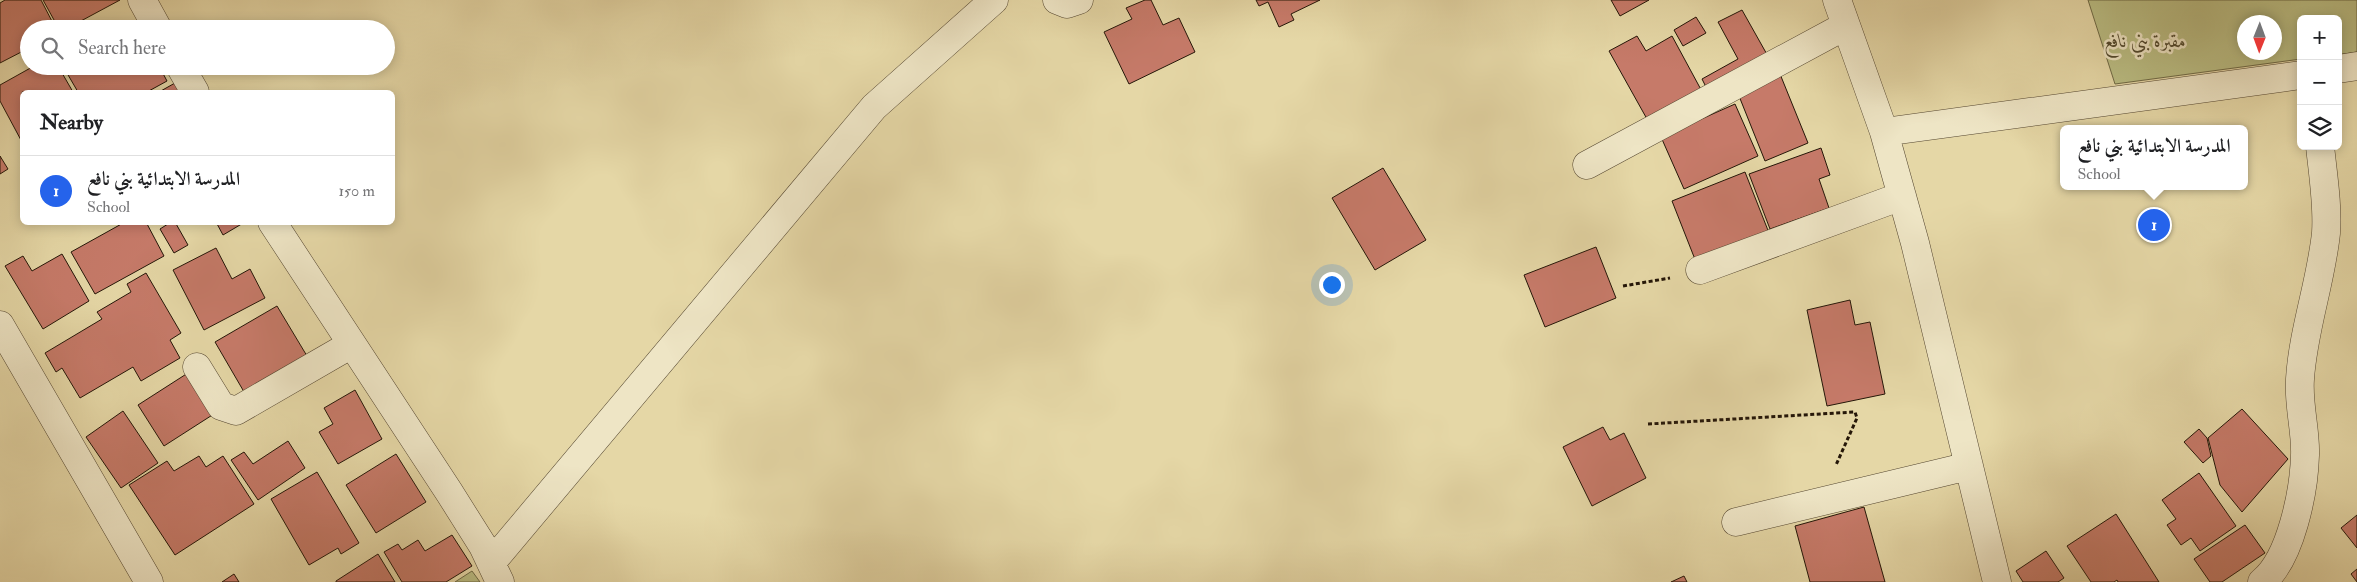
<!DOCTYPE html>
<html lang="en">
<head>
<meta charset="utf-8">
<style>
  :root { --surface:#fff; --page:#f2f2f2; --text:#202124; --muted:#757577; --line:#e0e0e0; --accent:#2563eb }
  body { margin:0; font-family:"IM FELL Double Pica",Amiri,serif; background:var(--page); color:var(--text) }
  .controls { position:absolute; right:15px; top:15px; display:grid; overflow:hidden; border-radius:8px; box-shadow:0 2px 12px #0003 }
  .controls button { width:45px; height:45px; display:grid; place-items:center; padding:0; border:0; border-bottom:1px solid var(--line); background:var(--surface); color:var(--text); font:25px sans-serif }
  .compass { position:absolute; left:2237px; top:15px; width:45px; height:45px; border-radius:50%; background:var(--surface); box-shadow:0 2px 12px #0003; rotate:181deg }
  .you { position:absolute; left:1331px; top:284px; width:18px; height:18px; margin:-12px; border:4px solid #fff; border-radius:50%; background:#1a73e8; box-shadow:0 0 0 8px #1a73e833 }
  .badge { display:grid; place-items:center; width:32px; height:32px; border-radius:50%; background:var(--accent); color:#fff; font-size:16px; font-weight:700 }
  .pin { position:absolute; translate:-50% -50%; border:2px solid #fff; box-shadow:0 1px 5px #0006 }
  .popup { position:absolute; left:2060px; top:125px; width:188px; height:65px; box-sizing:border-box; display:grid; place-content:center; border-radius:8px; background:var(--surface); filter:drop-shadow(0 1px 4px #0005); font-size:16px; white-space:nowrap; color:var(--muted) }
  .popup b { font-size:19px; color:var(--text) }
  .popup::after { content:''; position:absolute; left:50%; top:100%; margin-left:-10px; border:10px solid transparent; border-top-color:var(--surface) }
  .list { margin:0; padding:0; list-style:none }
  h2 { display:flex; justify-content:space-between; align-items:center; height:65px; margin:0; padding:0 20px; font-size:21px }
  h2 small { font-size:16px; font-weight:400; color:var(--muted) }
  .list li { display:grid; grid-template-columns:32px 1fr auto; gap:15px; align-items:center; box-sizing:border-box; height:70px; padding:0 20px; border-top:1px solid var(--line) }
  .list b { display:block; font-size:19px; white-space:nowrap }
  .list p { margin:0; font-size:16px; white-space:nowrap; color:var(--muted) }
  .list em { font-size:16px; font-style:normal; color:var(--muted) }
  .icon { flex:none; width:28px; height:28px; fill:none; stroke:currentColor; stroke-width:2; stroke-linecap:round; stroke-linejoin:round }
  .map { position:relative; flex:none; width:2357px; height:582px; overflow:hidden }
  .search { position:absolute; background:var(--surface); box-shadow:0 2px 12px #0003; left:20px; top:20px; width:375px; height:55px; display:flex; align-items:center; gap:12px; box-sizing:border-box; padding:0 18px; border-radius:28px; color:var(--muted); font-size:19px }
  .panel { position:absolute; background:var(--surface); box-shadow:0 2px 12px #0003; left:20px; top:90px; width:375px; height:135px; border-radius:8px }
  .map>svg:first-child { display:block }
  .green { fill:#babd83; stroke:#6f6a46; fill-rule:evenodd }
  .building { fill:#c67a69; stroke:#241608 }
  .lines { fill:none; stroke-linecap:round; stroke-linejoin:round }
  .minor-casing { stroke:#544630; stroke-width:29 }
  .path { stroke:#241608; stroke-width:3; stroke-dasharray:4 2.5; stroke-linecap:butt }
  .minor { stroke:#eee5c5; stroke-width:28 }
  .labels { text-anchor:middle; stroke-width:5; stroke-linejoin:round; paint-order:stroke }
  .park-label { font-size:19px; font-style:italic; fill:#51482d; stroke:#eee5c5 }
</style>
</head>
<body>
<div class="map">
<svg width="2357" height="582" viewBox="0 0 2357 582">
  <rect width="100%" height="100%" fill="#e5d7a6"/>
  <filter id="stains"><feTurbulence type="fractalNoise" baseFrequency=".004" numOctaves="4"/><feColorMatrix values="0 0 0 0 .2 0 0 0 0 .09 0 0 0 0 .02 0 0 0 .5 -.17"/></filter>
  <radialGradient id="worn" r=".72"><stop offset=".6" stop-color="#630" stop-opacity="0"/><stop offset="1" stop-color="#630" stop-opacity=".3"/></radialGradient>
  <path class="green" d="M2088 0H2357V52L2338 55V19H2301V59L2115 84ZM2244 22H2274V52H2244Z
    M472 571 480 582H455Z"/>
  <path class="building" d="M5 0H41L56 29H29V48L0 63V3Z
    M43 0H120L66 29H59Z
    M1145 0H1151L1163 25 1179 18 1195 52 1129 84 1104 32 1132 19 1126 8Z
    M1256 0H1320L1291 14 1294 20 1279 27 1268 2 1259 6Z
    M1611 0H1649L1620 16Z
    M1742 10 1769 58 1708 91 1702 79 1738 59 1718 22Z
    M1696 17 1706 33 1683 46 1674 30Z
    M1637 36 1646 51 1672 36 1705 97 1652 128 1609 51Z
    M34 66H58L73 92H22V142L0 101V85Z
    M67 66H159L167 81 147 92H78L64 68Z
    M1780 74 1808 143 1765 161 1737 91Z
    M175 83 181 92H159Z
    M1735 104 1758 156 1684 189 1661 137Z
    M1821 148 1830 175 1819 179 1829 208 1770 229 1749 174Z
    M0 156 8 169 0 174Z
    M1383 168 1426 240 1375 270 1332 198Z
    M1745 172 1771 238 1698 267 1672 201Z
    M125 222H146L164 256 95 294 71 252Z
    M171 222H175L188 245 174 253 160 229Z
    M216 222H245L223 235Z
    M1596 247 1616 298 1545 327 1524 275Z
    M216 248 232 279 250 269 265 298 204 330 173 270Z
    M62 254 89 301 43 329 5 266 23 256 32 271Z
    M146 273 181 333 170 340 180 358 141 381 133 367 80 398 62 368 56 372 45 353 102 319 97 312 131 292 127 284Z
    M1850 300 1855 325 1870 322 1885 394 1827 406 1807 310Z
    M277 306 310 361 247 397 215 342Z
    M191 371 217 412 164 446 138 405Z
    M355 390 382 439 338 464 319 432 333 424 324 408Z
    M2242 409 2288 459 2242 512 2220 485 2208 438Z
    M123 411 158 463 121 488 86 437Z
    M1603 427 1610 440 1624 433 1646 478 1592 506 1563 447Z
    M2199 429 2207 438 2211 456 2203 463 2184 442Z
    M288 441 305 468 258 500 231 460 244 452 253 464Z
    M396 454 426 502 376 533 346 485Z
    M199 456 206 467 223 456 254 504 175 555 129 485 167 461 174 471Z
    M317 472 359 543 341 554 338 548 309 565 271 499Z
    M2199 473 2236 526 2200 551 2191 538 2181 545 2167 525 2176 519 2162 500Z
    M1864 507 1885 582H1810L1795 526Z
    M2116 514 2159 582H2118L2117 580 2114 582H2091L2067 546Z
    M2357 515V548L2341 528Z
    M2245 525 2265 553 2222 582H2210L2194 559Z
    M452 535 472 566 446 582H402L384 552 398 544 402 550 418 540 425 551Z
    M2046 551 2064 578 2058 582H2023L2016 571Z
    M378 554 395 582H336V581Z
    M2357 569V582L2351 574Z
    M234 574 239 582H222Z
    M1684 576 1687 582H1671Z"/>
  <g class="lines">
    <defs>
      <path id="minor" d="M142 0 158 29
        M1057 0 1067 4 1079 0
        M1837 0 1884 132 1915 243 1997 582
        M180 66 195 92
        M2338 69 2357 66
        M1884 132 2301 75
        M1587 165 1845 26
        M272 222 449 492 483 546 500 582
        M1700 270 1902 196
        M0 325 149 582
        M197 367 221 406 236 411 352 344
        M1736 522 1969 466
        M492 562 874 107 994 0
        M2262 582C2291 559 2304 491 2305 455 2306 430 2298 405 2300 379 2303 330 2321 282 2326 233 2328 205 2323 175 2320 146"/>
    </defs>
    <use href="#minor" class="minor-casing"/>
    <path class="path" d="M1623 286 1670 278
      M1648 424 1855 412 1857 418 1836 465"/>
    <use href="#minor" class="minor"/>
  </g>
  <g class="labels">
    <g class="park-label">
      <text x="2145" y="47">مقبرة بني نافع</text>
    </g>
  </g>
  <rect width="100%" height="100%" filter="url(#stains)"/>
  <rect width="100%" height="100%" fill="url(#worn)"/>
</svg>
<div class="controls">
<button>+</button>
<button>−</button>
<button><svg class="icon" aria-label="layers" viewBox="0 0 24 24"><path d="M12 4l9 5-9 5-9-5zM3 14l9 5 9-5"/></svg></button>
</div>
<svg class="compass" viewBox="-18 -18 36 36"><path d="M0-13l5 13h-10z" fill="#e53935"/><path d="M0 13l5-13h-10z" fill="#757577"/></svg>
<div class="you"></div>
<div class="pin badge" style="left:2154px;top:225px">1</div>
<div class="popup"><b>المدرسة الابتدائية بني نافع</b>School</div>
<div class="search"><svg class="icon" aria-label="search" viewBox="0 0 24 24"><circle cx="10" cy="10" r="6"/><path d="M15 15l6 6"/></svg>Search here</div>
<section class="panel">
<h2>Nearby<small></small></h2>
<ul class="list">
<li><span class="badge">1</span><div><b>المدرسة الابتدائية بني نافع</b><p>School</p></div><em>150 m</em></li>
</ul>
</section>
</div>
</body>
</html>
